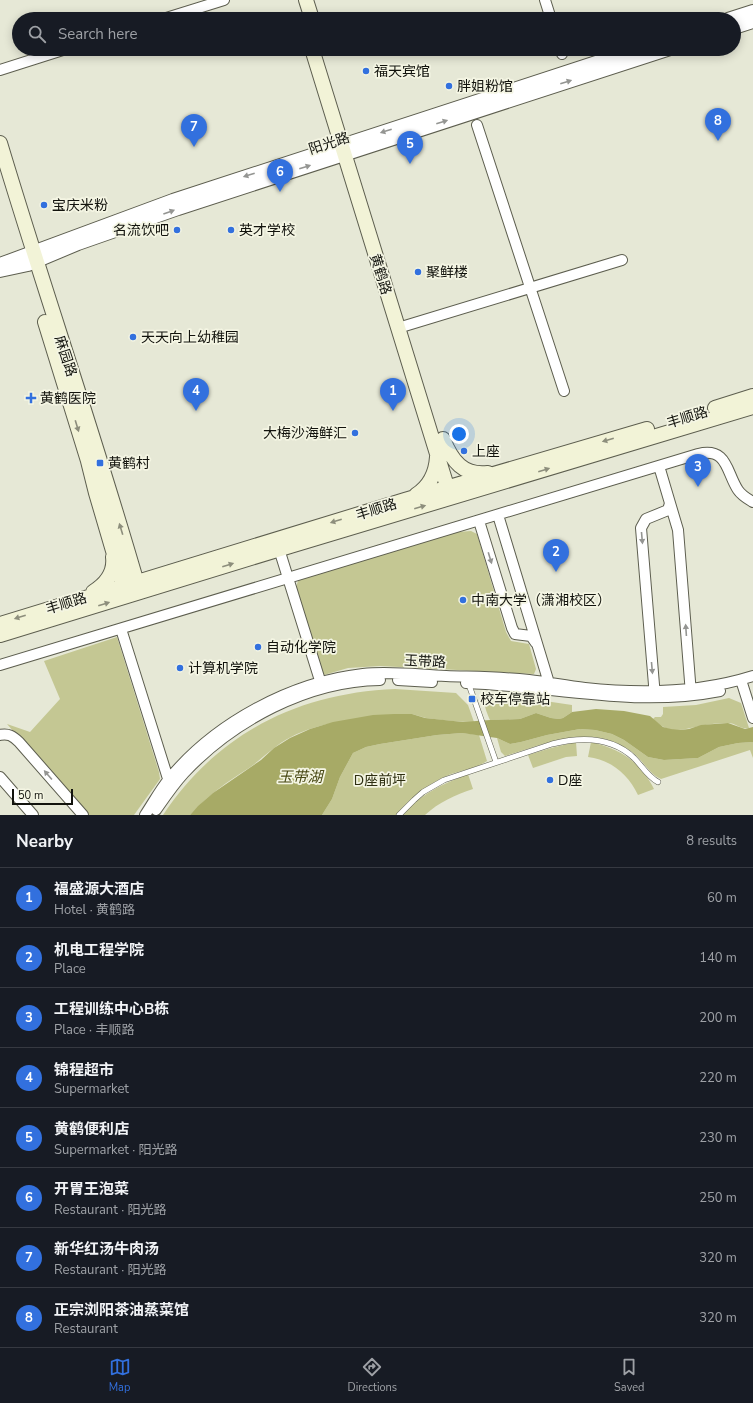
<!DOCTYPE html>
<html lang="en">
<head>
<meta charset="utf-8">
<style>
  :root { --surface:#171b24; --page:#20242c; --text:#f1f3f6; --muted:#9ea1a6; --line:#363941; --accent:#3270de }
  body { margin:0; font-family:"Nunito Sans","Noto Sans SC",sans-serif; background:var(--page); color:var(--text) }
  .scale { position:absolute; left:12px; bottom:10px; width:61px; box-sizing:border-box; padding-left:4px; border:2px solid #12130d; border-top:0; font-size:11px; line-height:14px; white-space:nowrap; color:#12130d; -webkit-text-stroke:3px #f4f5e3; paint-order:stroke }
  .you { position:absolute; left:459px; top:434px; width:14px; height:14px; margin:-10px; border:3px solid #fff; border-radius:50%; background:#1a73e8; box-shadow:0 0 0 6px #1a73e833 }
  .badge { display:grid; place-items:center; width:26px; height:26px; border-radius:50%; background:var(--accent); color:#fff; font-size:13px; font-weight:700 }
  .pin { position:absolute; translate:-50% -33px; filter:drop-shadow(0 1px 2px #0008) }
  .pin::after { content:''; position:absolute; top:21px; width:14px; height:12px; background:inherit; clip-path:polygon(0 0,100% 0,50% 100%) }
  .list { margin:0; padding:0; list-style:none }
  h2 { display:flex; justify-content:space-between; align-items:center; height:52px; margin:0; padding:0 16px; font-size:17px }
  h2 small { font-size:13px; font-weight:400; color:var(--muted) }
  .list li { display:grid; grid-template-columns:26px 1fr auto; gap:12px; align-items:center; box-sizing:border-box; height:60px; padding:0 16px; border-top:1px solid var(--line) }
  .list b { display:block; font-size:15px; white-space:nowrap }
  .list p { margin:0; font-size:13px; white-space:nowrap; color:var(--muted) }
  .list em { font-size:13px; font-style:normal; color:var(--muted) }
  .icon { flex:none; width:22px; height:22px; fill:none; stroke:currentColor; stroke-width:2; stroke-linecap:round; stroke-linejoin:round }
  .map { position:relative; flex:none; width:753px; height:815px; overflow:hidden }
  .search { position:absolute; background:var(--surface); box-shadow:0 2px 10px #0003; left:12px; right:12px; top:12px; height:44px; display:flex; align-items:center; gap:10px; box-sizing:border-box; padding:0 14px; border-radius:22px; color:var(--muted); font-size:15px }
  .sheet { height:532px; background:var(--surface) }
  nav { display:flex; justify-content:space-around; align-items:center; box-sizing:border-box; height:56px; border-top:1px solid var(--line); background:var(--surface); font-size:11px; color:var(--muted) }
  nav a { display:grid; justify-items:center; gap:2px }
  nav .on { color:var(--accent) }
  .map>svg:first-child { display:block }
  .green { fill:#c4c793 }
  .water { fill:#a7aa66 }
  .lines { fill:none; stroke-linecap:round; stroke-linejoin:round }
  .service-casing { stroke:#5d5e4f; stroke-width:6 }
  .minor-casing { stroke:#5d5e4f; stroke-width:12 }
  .tertiary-casing { stroke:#5d5e4f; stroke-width:14 }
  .secondary-casing { stroke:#5d5e4f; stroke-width:16 }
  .service { stroke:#fff; stroke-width:5 }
  .minor { stroke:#fff; stroke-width:10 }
  .tertiary { stroke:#fff; stroke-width:12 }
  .secondary { stroke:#f2f3d7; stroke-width:14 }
  .oneway { fill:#949592 }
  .oneway2 { fill:#8d8e7c }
  .poi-dot { fill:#3270de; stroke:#f4f5e3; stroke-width:1.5 }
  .labels { text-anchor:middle; stroke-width:3.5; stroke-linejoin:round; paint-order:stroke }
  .poi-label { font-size:14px; fill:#12130d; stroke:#f4f5e3; text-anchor:start }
  .street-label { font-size:14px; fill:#12130d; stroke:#f4f5e3 }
  .park-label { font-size:14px; fill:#2e2f11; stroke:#f4f5e3 }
  .water-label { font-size:15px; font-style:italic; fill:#484915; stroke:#f4f5e3 }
</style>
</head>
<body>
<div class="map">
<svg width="753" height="815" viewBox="0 0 753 815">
  <rect width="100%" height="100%" fill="#e6e8d6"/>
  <path class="green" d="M471 531 477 534 506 632 511 641 529 644 536 669 534 674 380 666 348 668 324 675 319 667 295 590 299 578 458 532Z
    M117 637 159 772 160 779 134 815H86L7 724 30 732 60 699 44 661Z
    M395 689 456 693 468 705 474 722C458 722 442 720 426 718 421 717 417 715 412 714 403 714 393 716 384 717 352 720 320 722 291 737 275 745 263 758 249 768 228 781 207 796 190 815H163C218 733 298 693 395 689Z
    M497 694 572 705V712L563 718 559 719 551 718 536 713 520 719 490 720C485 708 479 697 497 694Z
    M729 698 741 703 749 728C741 730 736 723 728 723 719 723 709 724 700 726 680 730 670 735 653 719L655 717H661L663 714V707L696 705Z
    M580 729 595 730 612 734 624 740 648 757 664 760 698 758 719 747 738 743 753 742V758L750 750 661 779C648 773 643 760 632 752 592 722 548 743 505 756L501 752 497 738 510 744 521 742 547 735Z
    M462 733 479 735 487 761C477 768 463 770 451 774 430 783 411 796 396 815H322L332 799 340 777 353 753 366 747 380 744 437 735Z
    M576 742 577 756 566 757 533 768 528 755 551 748Z
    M591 742C620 749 640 761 654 789L638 795C628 774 611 760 588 757Z
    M468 774 473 789C455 795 439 802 425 815H403C420 794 443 784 468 774Z"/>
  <path class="water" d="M596 709 624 711 650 716 663 727 671 729 680 730 689 729 701 725 728 723 745 729 753 727V742L738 743 719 747 698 758 664 760 648 757 624 740 612 734 595 730 580 729 547 735 521 742 510 744 497 738 462 733 437 735 380 744 366 747 353 753 340 777 332 799 322 815H190L198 806 213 793 261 760 274 748 290 738 310 729 333 722 373 715 394 714H412L425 718 463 722 490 720 520 719 536 713 551 718 559 719 563 718 572 712Z"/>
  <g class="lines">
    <defs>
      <path id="service" d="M468 682 496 762
        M399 815 414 800 423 792 444 780 552 744C580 737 611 736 634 758 642 766 648 777 658 782"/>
      <path id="minor" d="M545 0 551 19
        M163 19 224 0
        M561 49 562 54
        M0 70 66 49
        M477 125 564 391
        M398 328 622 260
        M659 466 678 530 691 694
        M498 515 549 683
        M479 521 512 628 515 634 531 636 536 643
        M279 549 322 687
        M121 629 170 785
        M0 665 698 454C728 447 726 472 738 490 742 496 748 499 753 502
        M398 680 432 682
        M741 680 753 718
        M466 683C553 686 633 708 720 691
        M655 697 641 528 646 519 668 510 670 503
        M0 735C8 733 13 736 19 742L83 815
        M0 777 33 815
        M156 810C165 797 173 785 184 773 233 721 307 681 380 680
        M145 815C153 803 160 790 169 779 215 723 291 682 363 674 391 671 419 675 446 676 474 677 501 677 529 680 548 682 566 686 585 688 641 694 699 693 753 676"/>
      <path id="tertiary" d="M728 19 753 11
        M734 28 753 22
        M0 264 173 200 636 49
        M0 271 28 265 78 244 178 209 670 49"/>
      <path id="secondary" d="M306 0 312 19
        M312 49 450 496
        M0 143C45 293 96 440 139 590
        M45 322 88 461 96 493 126 595
        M715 408 753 396
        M443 439C452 461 463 476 488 473
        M416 495C430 486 436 473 437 457
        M93 592C106 584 115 573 113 557
        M0 624 405 500 647 429
        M0 635 290 546 753 407"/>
    </defs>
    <use href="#service" class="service-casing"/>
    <use href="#minor" class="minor-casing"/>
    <use href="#tertiary" class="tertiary-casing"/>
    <use href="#secondary" class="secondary-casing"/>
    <use href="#service" class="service"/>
    <use href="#minor" class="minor"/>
    <use href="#tertiary" class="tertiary"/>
    <use href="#secondary" class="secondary"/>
  </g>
  <defs><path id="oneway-solid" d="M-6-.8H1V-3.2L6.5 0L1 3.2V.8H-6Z"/></defs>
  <g class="oneway">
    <use href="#oneway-solid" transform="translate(566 82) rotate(-18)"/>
    <use href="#oneway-solid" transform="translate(442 122) rotate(-18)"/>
    <use href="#oneway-solid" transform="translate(386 131) rotate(162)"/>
    <use href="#oneway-solid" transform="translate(305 167) rotate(-18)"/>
    <use href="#oneway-solid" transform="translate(249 175) rotate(162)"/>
    <use href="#oneway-solid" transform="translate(169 212) rotate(-20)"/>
    <use href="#oneway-solid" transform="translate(642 538) rotate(85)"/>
    <use href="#oneway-solid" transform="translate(490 558) rotate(73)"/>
    <use href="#oneway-solid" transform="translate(686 630) rotate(-94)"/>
    <use href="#oneway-solid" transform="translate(652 668) rotate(85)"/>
    <use href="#oneway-solid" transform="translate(48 775) rotate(-131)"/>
  </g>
  <g class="oneway2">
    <use href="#oneway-solid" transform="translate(77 426) rotate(73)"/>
    <use href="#oneway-solid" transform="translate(608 440) rotate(164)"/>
    <use href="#oneway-solid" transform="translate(544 470) rotate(-17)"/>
    <use href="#oneway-solid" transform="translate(420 507) rotate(-16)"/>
    <use href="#oneway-solid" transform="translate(336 521) rotate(163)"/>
    <use href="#oneway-solid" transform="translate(121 529) rotate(-107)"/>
    <use href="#oneway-solid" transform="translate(228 565) rotate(-17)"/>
    <use href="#oneway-solid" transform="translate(104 604) rotate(-17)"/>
    <use href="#oneway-solid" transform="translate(20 617) rotate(163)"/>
  </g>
  <g class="poi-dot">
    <circle cx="366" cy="71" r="4"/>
    <circle cx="449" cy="86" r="4"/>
    <circle cx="44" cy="205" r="4"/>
    <circle cx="177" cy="230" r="4"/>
    <circle cx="231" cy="230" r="4"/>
    <circle cx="418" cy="272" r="4"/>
    <circle cx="133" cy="337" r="4"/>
    <path d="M29 392h4v4h4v4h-4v4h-4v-4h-4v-4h4z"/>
    <circle cx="355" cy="433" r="4"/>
    <circle cx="464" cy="451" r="4"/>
    <rect x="96" y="459" width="8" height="8" rx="2"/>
    <circle cx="463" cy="600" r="4"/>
    <circle cx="258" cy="647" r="4"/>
    <circle cx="180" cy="668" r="4"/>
    <rect x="468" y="695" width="8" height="8" rx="2"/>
    <circle cx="550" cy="780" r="4"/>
  </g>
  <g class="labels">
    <g class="poi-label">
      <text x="374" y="76">福天宾馆</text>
      <text x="457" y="91">胖姐粉馆</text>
      <text x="52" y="210">宝庆米粉</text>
      <text x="169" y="235" text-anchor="end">名流饮吧</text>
      <text x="239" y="235">英才学校</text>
      <text x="426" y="277">聚鲜楼</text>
      <text x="141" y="342">天天向上幼稚园</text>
      <text x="40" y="403">黄鹤医院</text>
      <text x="347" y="438" text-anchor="end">大梅沙海鲜汇</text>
      <text x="472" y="456">上座</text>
      <text x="108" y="468">黄鹤村</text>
      <text x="471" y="605">中南大学（潇湘校区）</text>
      <text x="266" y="652">自动化学院</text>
      <text x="188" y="673">计算机学院</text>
      <text x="480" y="704">校车停靠站</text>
      <text x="558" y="785">D座</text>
    </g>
    <g class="street-label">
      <text transform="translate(329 143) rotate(-18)" y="5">阳光路</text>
      <text transform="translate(381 274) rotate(73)" y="5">黄鹤路</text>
      <text transform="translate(66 356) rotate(72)" y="5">麻园路</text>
      <text transform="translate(687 417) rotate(-17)" y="5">丰顺路</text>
      <text transform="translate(376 509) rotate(-17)" y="5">丰顺路</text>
      <text transform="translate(66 603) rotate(-17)" y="5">丰顺路</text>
      <text transform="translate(425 661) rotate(3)" y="5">玉带路</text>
    </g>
    <g class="park-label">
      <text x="380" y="785">D座前坪</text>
    </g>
    <g class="water-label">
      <text x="300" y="782">玉带湖</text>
    </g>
  </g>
</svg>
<div class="scale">50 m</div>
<div class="you"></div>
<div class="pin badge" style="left:393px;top:411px">1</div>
<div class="pin badge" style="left:556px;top:572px">2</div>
<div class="pin badge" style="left:698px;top:487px">3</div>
<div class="pin badge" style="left:196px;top:411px">4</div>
<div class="pin badge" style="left:410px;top:164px">5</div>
<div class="pin badge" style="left:280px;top:192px">6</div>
<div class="pin badge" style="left:194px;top:147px">7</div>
<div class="pin badge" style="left:718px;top:141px">8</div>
<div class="search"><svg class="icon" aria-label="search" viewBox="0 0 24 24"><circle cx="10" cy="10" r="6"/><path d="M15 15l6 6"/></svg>Search here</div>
</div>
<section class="sheet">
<h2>Nearby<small>8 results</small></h2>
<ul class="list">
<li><span class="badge">1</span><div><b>福盛源大酒店</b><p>Hotel · 黄鹤路</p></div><em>60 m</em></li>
<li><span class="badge">2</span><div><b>机电工程学院</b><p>Place</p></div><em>140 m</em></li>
<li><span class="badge">3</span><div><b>工程训练中心B栋</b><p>Place · 丰顺路</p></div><em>200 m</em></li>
<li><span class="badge">4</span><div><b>锦程超市</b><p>Supermarket</p></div><em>220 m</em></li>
<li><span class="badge">5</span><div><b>黄鹤便利店</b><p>Supermarket · 阳光路</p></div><em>230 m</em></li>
<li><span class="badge">6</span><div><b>开胃王泡菜</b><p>Restaurant · 阳光路</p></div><em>250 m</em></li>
<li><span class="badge">7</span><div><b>新华红汤牛肉汤</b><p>Restaurant · 阳光路</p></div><em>320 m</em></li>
<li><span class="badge">8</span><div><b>正宗浏阳茶油蒸菜馆</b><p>Restaurant</p></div><em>320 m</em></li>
</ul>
</section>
<nav>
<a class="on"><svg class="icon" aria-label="map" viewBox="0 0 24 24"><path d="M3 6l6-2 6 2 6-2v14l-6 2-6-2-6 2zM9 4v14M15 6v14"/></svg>Map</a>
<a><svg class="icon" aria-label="directions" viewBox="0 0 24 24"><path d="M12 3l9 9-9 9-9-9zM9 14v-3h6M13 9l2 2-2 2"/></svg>Directions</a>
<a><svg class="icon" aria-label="saved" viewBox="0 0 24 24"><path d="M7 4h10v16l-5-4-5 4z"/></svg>Saved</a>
</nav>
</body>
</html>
